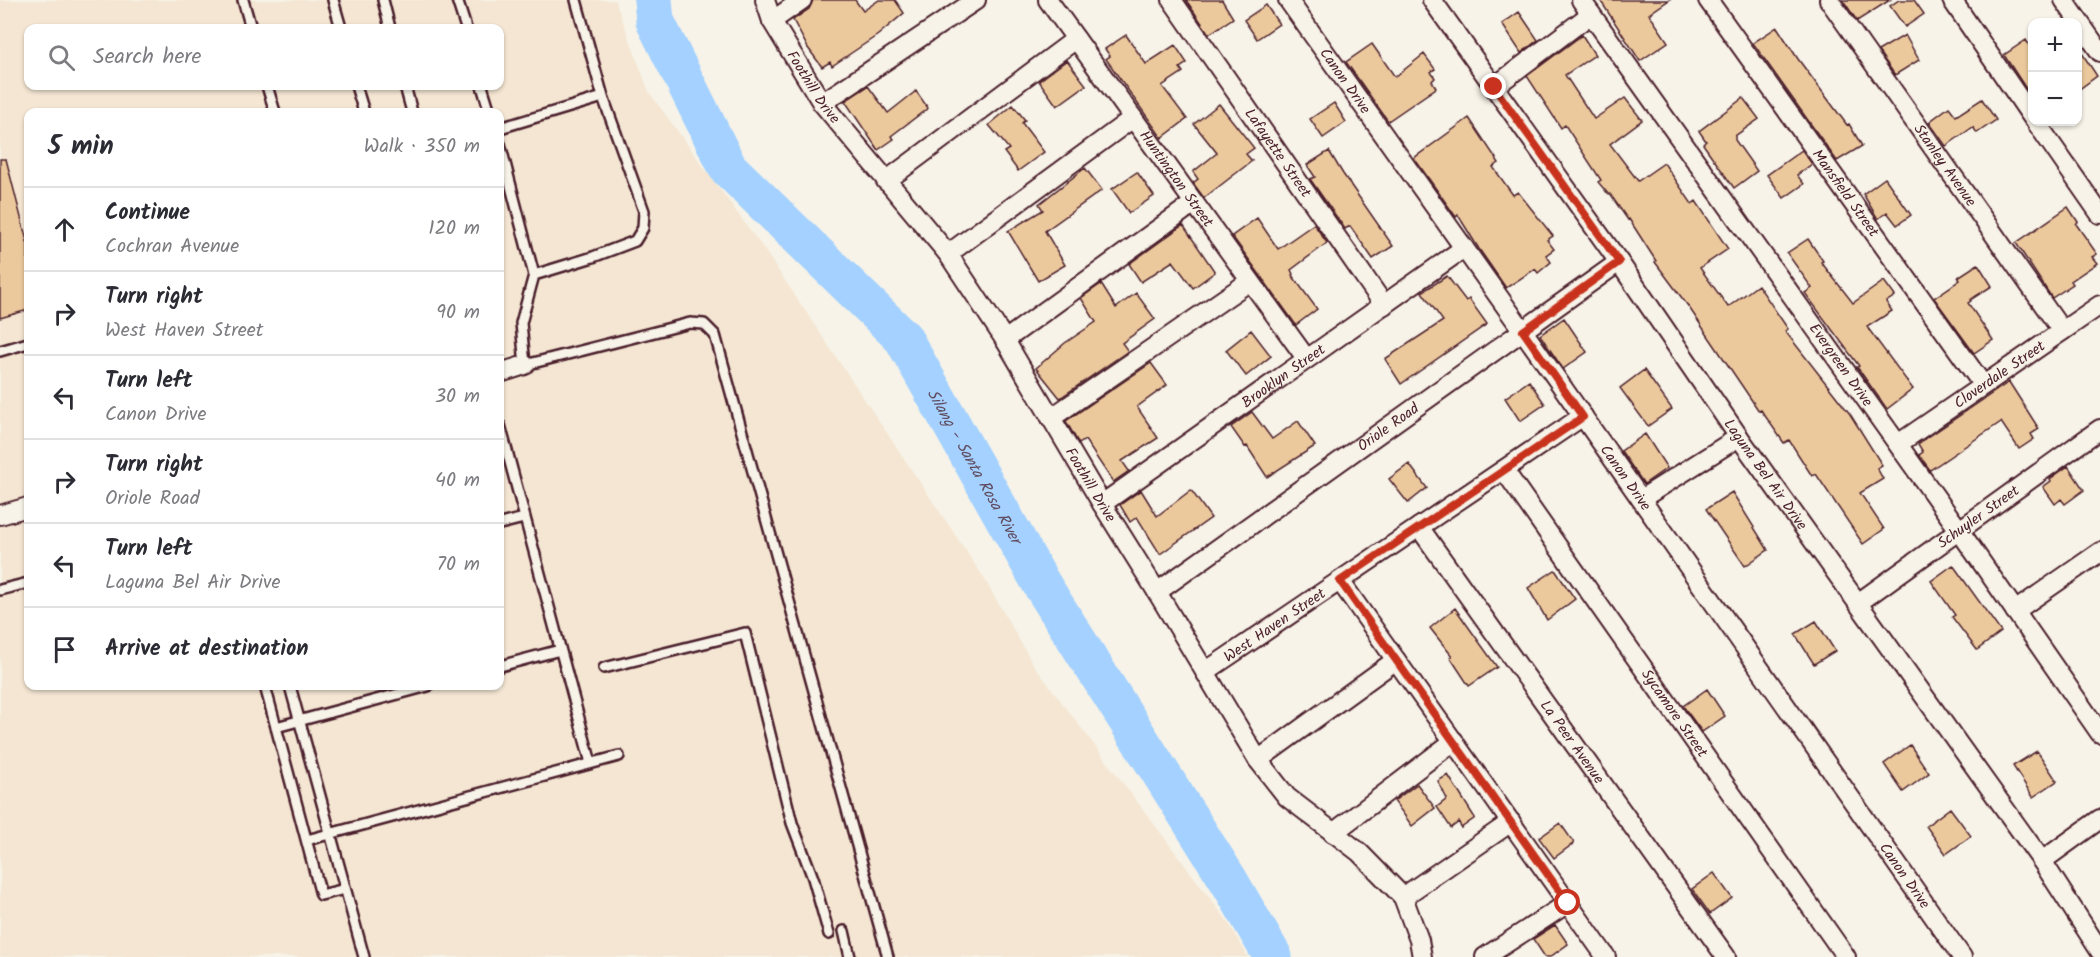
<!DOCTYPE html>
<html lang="en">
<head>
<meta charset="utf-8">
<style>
  :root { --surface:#fff; --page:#f2f2f3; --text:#2b2b33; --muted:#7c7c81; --line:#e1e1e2 }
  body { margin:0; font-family:Kalam,sans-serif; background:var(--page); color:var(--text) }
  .controls { position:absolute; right:18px; top:18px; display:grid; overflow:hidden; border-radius:12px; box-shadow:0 2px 4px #0004 }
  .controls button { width:54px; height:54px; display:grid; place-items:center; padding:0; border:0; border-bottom:2px solid var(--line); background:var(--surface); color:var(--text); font:30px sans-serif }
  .stop { position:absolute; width:18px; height:18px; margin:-14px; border:4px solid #c8321e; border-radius:50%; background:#fff }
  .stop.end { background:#c8321e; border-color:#fff; box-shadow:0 2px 6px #0008 }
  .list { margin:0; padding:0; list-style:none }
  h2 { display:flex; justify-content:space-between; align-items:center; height:78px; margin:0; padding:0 24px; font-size:26px }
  h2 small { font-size:20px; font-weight:400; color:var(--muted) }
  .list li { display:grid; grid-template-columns:39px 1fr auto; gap:18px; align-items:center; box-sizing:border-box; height:84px; padding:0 24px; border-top:2px solid var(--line) }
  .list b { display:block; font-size:22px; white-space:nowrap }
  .list p { margin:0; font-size:20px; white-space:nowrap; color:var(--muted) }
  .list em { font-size:20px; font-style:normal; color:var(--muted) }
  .icon { flex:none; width:33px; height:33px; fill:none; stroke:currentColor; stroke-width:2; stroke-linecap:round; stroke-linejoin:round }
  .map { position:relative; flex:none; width:2100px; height:957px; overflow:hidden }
  .search { position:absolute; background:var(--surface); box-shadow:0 2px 4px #0004; left:24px; top:24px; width:480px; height:66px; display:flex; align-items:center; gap:15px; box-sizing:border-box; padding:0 21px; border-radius:12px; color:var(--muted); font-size:22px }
  .panel { position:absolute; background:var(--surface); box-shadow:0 2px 4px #0004; left:24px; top:108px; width:480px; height:582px; border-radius:12px }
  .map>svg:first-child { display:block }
  .built { fill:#f4e6d2; fill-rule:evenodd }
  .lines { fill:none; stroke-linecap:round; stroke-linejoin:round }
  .river { stroke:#a4d1ff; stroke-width:39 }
  .building { fill:#ecc99d; stroke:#4a1f2b; stroke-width:1.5 }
  .service-casing { stroke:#4a1f2b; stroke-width:14 }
  .minor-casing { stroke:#4a1f2b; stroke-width:22 }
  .service { stroke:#f7f3e8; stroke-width:9 }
  .minor { stroke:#f7f3e8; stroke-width:18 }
  .route { stroke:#c8321e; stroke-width:8 }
  .labels { text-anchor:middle; stroke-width:4.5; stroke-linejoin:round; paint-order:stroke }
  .street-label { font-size:15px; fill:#4a1f2b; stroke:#f7f3e8 }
  .water-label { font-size:16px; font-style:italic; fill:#604c60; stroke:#f7f3e8 }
</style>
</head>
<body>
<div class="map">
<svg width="2100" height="957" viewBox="0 0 2100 957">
  <rect width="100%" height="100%" fill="#f7f3e8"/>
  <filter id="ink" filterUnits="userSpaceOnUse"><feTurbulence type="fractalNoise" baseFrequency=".0167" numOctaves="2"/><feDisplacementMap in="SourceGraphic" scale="12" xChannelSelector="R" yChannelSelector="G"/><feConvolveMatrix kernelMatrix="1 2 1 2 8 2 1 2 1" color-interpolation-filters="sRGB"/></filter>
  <g filter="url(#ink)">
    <path class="built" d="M0 0H615L649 92 763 248 982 575 1033 664 1228 922 1248 957H0ZM28 28H500V86H28ZM28 112H500V686H28Z"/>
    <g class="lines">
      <path class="river" id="s1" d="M653 0 655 21 728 168 903 338 1042 585 1229 881 1273 957"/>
    </g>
    <path class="building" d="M813 0H855L863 11 879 0H895L904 13 878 35 832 66 830 62 822 67 808 48 793 20 809 9Z
      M1186 0H1222L1233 18 1209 34Z
      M1600 0H1669L1649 14 1668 42 1640 61Z
      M1843 0H1890L1857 21Z
      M1899 0H1914L1924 14 1905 27 1890 6Z
      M1266 5 1279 24 1257 39 1244 20Z
      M1519 12 1538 40 1521 53 1502 24Z
      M1777 27 1798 59 1847 125 1849 124 1862 146 1837 161 1753 43Z
      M1126 35 1146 64 1175 45 1187 63 1180 68 1183 72 1162 86 1187 119 1162 138 1106 59 1110 56 1105 49Z
      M1582 35 1595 55 1565 75 1594 119 1625 98 1642 120 1610 144 1638 181 1664 163 1692 204 1696 201 1728 249 1700 268 1728 307 1758 285 1788 329 1785 331 1850 414 1882 465 1877 468 1883 479 1860 493 1884 529 1863 544 1816 474 1812 476 1789 440 1784 443 1761 410 1759 411 1688 306 1655 262 1656 261 1629 219 1628 220 1610 194 1609 195 1598 182 1601 180 1565 125 1561 128 1527 76Z
      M1905 35 1919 60 1895 75 1878 51Z
      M2026 40 2032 50V98L2004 55Z
      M1372 44 1395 77 1424 54 1435 69 1431 72 1435 78 1432 81 1436 88 1388 121 1346 62Z
      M2078 47 2097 76 2078 90Z
      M1067 60 1086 85 1057 106 1039 81Z
      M868 86 888 113 916 91 928 108 891 136 894 139 878 150 845 101Z
      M1743 98 1759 119 1735 136V140L1757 171 1734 188 1703 144 1706 141 1699 131Z
      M1982 99 1996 120 1977 133 1973 127 1946 146 1929 122 1949 107 1956 116Z
      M1334 103 1346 122 1323 138 1310 119Z
      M1219 104 1254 148 1246 154 1252 161 1204 198 1193 183 1198 179 1193 172 1217 153 1194 124Z
      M1013 105 1025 120 1022 123 1044 152 1018 171 1004 152 1009 149 989 125Z
      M1469 118 1499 163 1493 167 1513 195 1518 192 1553 236 1547 240 1554 249 1546 255 1551 262 1538 273 1535 269 1506 288 1479 249 1458 215 1456 217 1414 158Z
      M1802 150 1812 164 1797 175 1804 184 1784 198 1767 175Z
      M1329 151 1343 174 1393 246 1373 259 1350 226 1345 229 1310 179 1315 177 1307 165Z
      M0 159H6L28 245V310L0 318Z
      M1085 168 1102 190 1045 231 1065 265 1038 281 1008 231 1043 210 1039 204Z
      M1137 172 1154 196 1129 213 1112 189Z
      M1885 178 1911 215 1897 225 1887 212 1878 219 1863 194Z
      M2068 207 2078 222 2076 224 2097 254 2092 257 2097 263 2071 281 2073 284 2052 298 2016 243Z
      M1257 218 1278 249 1314 224 1327 243 1291 270 1293 274 1292 275 1317 309 1296 325 1232 236Z
      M1183 225 1215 272 1193 288 1173 261 1141 282 1129 264Z
      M1808 239 1823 261 1821 262 1853 303 1884 281 1895 296 1886 302 1892 311 1867 327 1913 389 1887 409 1857 367 1859 366 1805 293 1812 288 1787 253Z
      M1978 264 1992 286 1970 300 1971 301 1968 303 1993 340 1974 353 1934 298 1960 280 1958 277Z
      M1447 276 1466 301 1469 299 1487 324 1401 384 1385 359 1443 321 1422 292Z
      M1101 284 1116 308 1136 293 1155 319 1122 343 1128 351 1060 398 1036 368 1065 343 1096 322 1081 298Z
      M1564 318 1587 352 1563 369 1540 335Z
      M1251 330 1271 356 1246 376 1226 350Z
      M1151 363 1167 385 1137 407 1158 438 1122 461 1129 471 1113 482 1085 440 1079 444 1066 421Z
      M1644 370 1672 409 1648 426 1620 388Z
      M1529 381 1545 404 1520 421 1505 398Z
      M2009 382 2039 429 2031 434 2034 439 2019 449 2001 422 1930 470 1919 455 1923 452 1918 444Z
      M1252 412 1272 439 1298 421 1315 446 1267 477 1247 446 1245 447 1231 427Z
      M1645 434 1667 468 1644 484 1621 451Z
      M1409 464 1427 488 1408 503 1389 479Z
      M2068 466 2084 490 2065 504 2061 499 2055 504 2043 487 2051 481 2050 479Z
      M1141 490 1157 516 1191 490 1211 518 1160 554 1137 517 1130 522 1120 505Z
      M1732 492 1768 550 1745 566 1706 509Z
      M1953 565 2001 632 1977 650 1952 617 1955 615 1931 581Z
      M1555 570 1575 599 1547 620 1528 588Z
      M1455 608 1497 667 1469 686 1450 657 1452 656 1430 628Z
      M1816 621 1835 651 1814 664 1795 634Z
      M1707 689 1725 716 1702 732 1683 706Z
      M1910 745 1929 773 1903 792 1884 764Z
      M2037 751 2057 781 2033 797 2013 766Z
      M1448 775 1475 818 1461 828 1459 822 1451 828 1437 807 1447 799 1438 781Z
      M1417 784 1435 808 1412 826 1394 801Z
      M1950 808 1971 836 1946 854 1926 826Z
      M1560 823 1574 843 1554 858 1539 838Z
      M1714 873 1732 898 1710 914 1692 889Z
      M1555 925 1568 944 1550 957H1545L1533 939Z"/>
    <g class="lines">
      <defs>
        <path id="service" d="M243 0 251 28
          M333 0 341 28
          M383 0 390 28
          M457 0 466 28
          M267 86 275 112
          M356 86 364 112
          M405 86 412 112
          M482 86 490 112
          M500 128 603 97
          M500 144 534 275 521 323 525 365 690 323 704 324 715 335 888 957
          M534 275 593 257 635 241 643 228 644 211 603 97 576 0
          M0 351 28 343
          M500 425 591 763
          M500 524 524 518
          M0 590 28 583
          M500 666 560 650
          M604 668 745 633 792 823 813 878 829 934
          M265 686 321 895 345 889
          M290 686 364 957
          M276 727 428 686
          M307 840 619 756
          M844 931 850 957"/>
        <g id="minor">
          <path id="s2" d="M765 0 772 21 822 103 948 254 1005 340 1102 504 1157 592 1258 760 1287 797 1359 852 1403 897 1419 940 1422 957"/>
          <path id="s3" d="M1048 0 1306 358"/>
          <path id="s4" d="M1172 0 1384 305"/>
          <path id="s5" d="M1288 0 1523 331 1962 957"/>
          <path id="s6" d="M1432 0 1619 262 1739 437 2042 861 2100 951"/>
          <path id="s7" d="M1581 0 1959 530 2100 733"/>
          <path id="s8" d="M1708 0 1983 385"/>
          <path id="s9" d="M1829 0 2062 331"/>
          <path d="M1952 0 2032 117"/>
          <path d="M2064 0 2100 52"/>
          <path d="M772 21 802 0"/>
          <path d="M1494 87 1591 14"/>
          <path d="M822 103 976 0"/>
          <path d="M2036 122 2100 214"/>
          <path d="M886 181 1076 39"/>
          <path d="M948 254 1133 118"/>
          <path d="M1005 340 1194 203"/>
          <path d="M500 373 525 365"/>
          <path d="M1051 418 1250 281"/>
          <path id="s10" d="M1898 444 2100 305"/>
          <path id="s11" d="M1504 470 1846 957"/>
          <path d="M1641 499 1739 437"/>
          <path id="s12" d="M1102 504 1464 248"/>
          <path d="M0 515 28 507"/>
          <path id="s13" d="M1419 527 1726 957"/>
          <path d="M1340 581 1606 957"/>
          <path id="s14" d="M1157 592 1619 262"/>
          <path id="s15" d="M1858 603 2100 429"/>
          <path d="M2015 611 2100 552"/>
          <path id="s16" d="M1205 672 1583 416"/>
          <path d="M1258 760 1396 660"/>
          <path d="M1333 833 1454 741"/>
          <path d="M2042 861 2100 819"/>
          <path d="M1403 897 1511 822"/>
          <path d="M1485 957 1568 903"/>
        </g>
      </defs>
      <use href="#service" class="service-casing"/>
      <use href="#minor" class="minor-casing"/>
      <use href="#service" class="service"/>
      <use href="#minor" class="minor"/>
    </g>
  </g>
  <g class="lines" filter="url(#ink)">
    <path class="route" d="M1494 87 1619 262 1523 331 1583 417 1340 581 1568 903"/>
  </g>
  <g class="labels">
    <g class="street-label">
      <text dy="5" stroke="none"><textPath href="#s5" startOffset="99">Canon Drive</textPath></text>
      <text dy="5" stroke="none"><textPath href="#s2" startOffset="100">Foothill Drive</textPath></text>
      <text dy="5" stroke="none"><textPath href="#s4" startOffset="186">Lafayette Street</textPath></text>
      <text dy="5" stroke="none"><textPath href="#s9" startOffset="202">Stanley Avenue</textPath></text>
      <text dy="5" stroke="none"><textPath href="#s3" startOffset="220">Huntington Street</textPath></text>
      <text dy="5" stroke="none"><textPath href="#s8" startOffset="237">Mansfield Street</textPath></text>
      <text dy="5" stroke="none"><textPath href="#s7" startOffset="448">Evergreen Drive</textPath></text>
      <text dy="5" stroke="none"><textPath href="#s12" startOffset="222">Brooklyn Street</textPath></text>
      <text dy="5" stroke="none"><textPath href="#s10" startOffset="123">Cloverdale Street</textPath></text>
      <text dy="5" stroke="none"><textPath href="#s14" startOffset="284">Oriole Road</textPath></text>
      <text dy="5" stroke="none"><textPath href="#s6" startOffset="580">Laguna Bel Air Drive</textPath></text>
      <text dy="5" stroke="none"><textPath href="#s5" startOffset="585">Canon Drive</textPath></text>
      <text dy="5" stroke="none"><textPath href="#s2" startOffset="586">Foothill Drive</textPath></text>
      <text dy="5" stroke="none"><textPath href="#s15" startOffset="148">Schuyler Street</textPath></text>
      <text dy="5" stroke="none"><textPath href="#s16" startOffset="84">West Haven Street</textPath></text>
      <text dy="5" stroke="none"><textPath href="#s11" startOffset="297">Sycamore Street</textPath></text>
      <text dy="5" stroke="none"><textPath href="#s13" startOffset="264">La Peer Avenue</textPath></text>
      <text dy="5" stroke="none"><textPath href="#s5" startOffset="1071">Canon Drive</textPath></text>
    </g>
    <g class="water-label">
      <text dy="6" stroke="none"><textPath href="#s1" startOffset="576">Silang - Santa Rosa River</textPath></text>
    </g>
  </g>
</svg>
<div class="controls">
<button>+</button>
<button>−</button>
</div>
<div class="stop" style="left:1568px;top:903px"></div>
<div class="stop end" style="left:1494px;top:87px"></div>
<div class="search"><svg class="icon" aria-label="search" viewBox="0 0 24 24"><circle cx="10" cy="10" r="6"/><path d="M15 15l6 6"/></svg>Search here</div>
<section class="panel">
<h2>5 min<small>Walk · 350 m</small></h2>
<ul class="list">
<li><svg class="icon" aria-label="ahead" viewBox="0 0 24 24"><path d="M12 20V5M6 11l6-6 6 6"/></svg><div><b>Continue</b><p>Cochran Avenue</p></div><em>120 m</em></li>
<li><svg class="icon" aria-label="right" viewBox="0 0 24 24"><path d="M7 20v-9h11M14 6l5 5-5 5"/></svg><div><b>Turn right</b><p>West Haven Street</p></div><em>90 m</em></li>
<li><svg class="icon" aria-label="left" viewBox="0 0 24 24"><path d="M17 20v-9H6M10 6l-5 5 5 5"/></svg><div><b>Turn left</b><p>Canon Drive</p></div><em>30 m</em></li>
<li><svg class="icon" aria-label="right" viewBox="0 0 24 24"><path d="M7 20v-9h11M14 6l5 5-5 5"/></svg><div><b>Turn right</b><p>Oriole Road</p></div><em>40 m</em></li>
<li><svg class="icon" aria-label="left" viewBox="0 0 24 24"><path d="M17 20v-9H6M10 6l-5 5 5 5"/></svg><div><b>Turn left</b><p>Laguna Bel Air Drive</p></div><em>70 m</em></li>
<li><svg class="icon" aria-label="arrive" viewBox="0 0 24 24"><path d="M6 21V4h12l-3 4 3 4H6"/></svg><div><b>Arrive at destination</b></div></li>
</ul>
</section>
</div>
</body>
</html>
